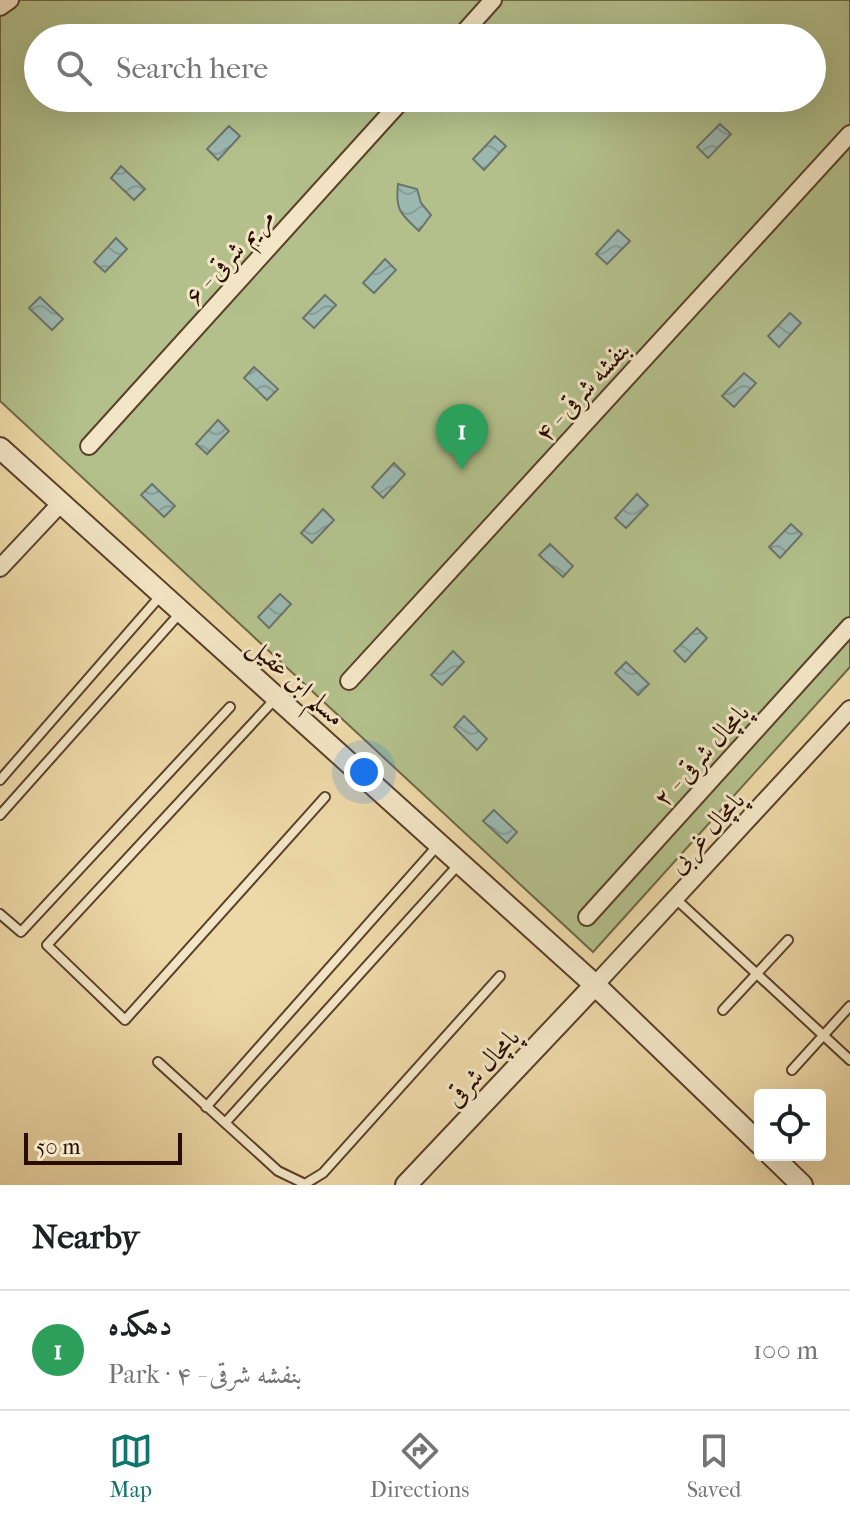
<!DOCTYPE html>
<html lang="en">
<head>
<meta charset="utf-8">
<style>
  :root { --surface:#fff; --page:#f2f2f2; --text:#202124; --muted:#757577; --line:#e0e0e0; --accent:#0f766e }
  body { margin:0; font-family:"IM FELL French Canon",Amiri,serif; background:var(--page); color:var(--text) }
  .controls { position:absolute; right:24px; bottom:24px; display:grid; overflow:hidden; border-radius:8px; box-shadow:0 8px 32px #0002 }
  .controls button { width:72px; height:72px; display:grid; place-items:center; padding:0; border:0; border-bottom:2px solid var(--line); background:var(--surface); color:var(--text); font:40px sans-serif }
  .scale { position:absolute; left:24px; bottom:20px; width:158px; box-sizing:border-box; padding-left:8px; border:4px solid #290d00; border-top:0; font-size:22px; line-height:28px; white-space:nowrap; color:#290d00; -webkit-text-stroke:6px #f3e6c6; paint-order:stroke }
  .you { position:absolute; left:364px; top:772px; width:28px; height:28px; margin:-20px; border:6px solid #fff; border-radius:50%; background:#1a73e8; box-shadow:0 0 0 12px #1a73e833 }
  .badge { display:grid; place-items:center; width:52px; height:52px; border-radius:50%; background:var(--accent); color:#fff; font-size:26px; font-weight:700 }
  .pin { position:absolute; translate:-50% -66px; filter:drop-shadow(0 2px 4px #0008) }
  .pin::after { content:''; position:absolute; top:42px; width:28px; height:24px; background:inherit; clip-path:polygon(0 0,100% 0,50% 100%) }
  .list { margin:0; padding:0; list-style:none }
  h2 { display:flex; justify-content:space-between; align-items:center; height:104px; margin:0; padding:0 32px; font-size:34px }
  h2 small { font-size:26px; font-weight:400; color:var(--muted) }
  .list li { display:grid; grid-template-columns:52px 1fr auto; gap:24px; align-items:center; box-sizing:border-box; height:120px; padding:0 32px; border-top:2px solid var(--line) }
  .list b { display:block; font-size:30px; white-space:nowrap }
  .list p { margin:0; font-size:26px; white-space:nowrap; color:var(--muted) }
  .list em { font-size:26px; font-style:normal; color:var(--muted) }
  .icon { flex:none; width:44px; height:44px; fill:none; stroke:currentColor; stroke-width:2; stroke-linecap:round; stroke-linejoin:round }
  .map { position:relative; flex:none; width:850px; height:1185px; overflow:hidden }
  .search { position:absolute; background:var(--surface); box-shadow:0 8px 32px #0002; left:24px; right:24px; top:24px; height:88px; display:flex; align-items:center; gap:20px; box-sizing:border-box; padding:0 28px; border-radius:44px; color:var(--muted); font-size:30px }
  .sheet { height:224px; background:var(--surface) }
  nav { display:flex; justify-content:space-around; align-items:center; box-sizing:border-box; height:112px; border-top:2px solid var(--line); background:var(--surface); font-size:22px; color:var(--muted) }
  nav a { display:grid; justify-items:center; gap:4px }
  nav .on { color:var(--accent) }
  .map>svg:first-child { display:block }
  .green { fill:#b3c08b; stroke:#6e6646; stroke-width:2; fill-rule:evenodd }
  .water { fill:url(#water-waves); stroke:#6d746a; stroke-width:2 }
  .lines { fill:none; stroke-linecap:round; stroke-linejoin:round }
  .service-casing { stroke:#5a402a; stroke-width:12 }
  .minor-casing { stroke:#5a402a; stroke-width:20 }
  .tertiary-casing { stroke:#5a402a; stroke-width:24 }
  .service { stroke:#f3e6c6; stroke-width:8 }
  .minor { stroke:#f3e6c6; stroke-width:16 }
  .tertiary { stroke:#f3e6c6; stroke-width:20 }
  .labels { text-anchor:middle; stroke-width:6; stroke-linejoin:round; paint-order:stroke }
  .street-label { font-size:26px; fill:#290d00; stroke:#f3e6c6 }
</style>
</head>
<body>
<div class="map">
<svg width="850" height="1185" viewBox="0 0 850 1185">
  <defs>
    <pattern id="water-waves" width="16" height="10" patternUnits="userSpaceOnUse" patternTransform="scale(2)"><rect width="16" height="10" fill="#9bb8b0"/><path d="M0 5q4-4 8 0t8 0" fill="none" stroke="#869d96"/></pattern>
  </defs>
  <rect width="100%" height="100%" fill="#edd8a7"/>
  <filter id="stains"><feTurbulence type="fractalNoise" baseFrequency=".0025" numOctaves="4"/><feColorMatrix values="0 0 0 0 .2 0 0 0 0 .09 0 0 0 0 .02 0 0 0 .5 -.17"/></filter>
  <radialGradient id="worn" r=".72"><stop offset=".6" stop-color="#630" stop-opacity="0"/><stop offset="1" stop-color="#630" stop-opacity=".3"/></radialGradient>
  <path class="green" d="M0 0H850V667L593 952 0 401ZM38 38H812V98H38Z"/>
  <path class="water" d="M720 124 731 134 708 158 697 147Z
    M229 126 240 136 218 160 207 149Z
    M495 136 506 146 484 170 473 159Z
    M121 166 145 189 134 200 111 178Z
    M398 184 417 189 421 203 431 215 419 231C401 214 395 211 398 184Z
    M618 230 630 241 607 264 596 254Z
    M116 238 127 249 105 272 94 262Z
    M385 259 396 270 374 293 363 283Z
    M325 295 336 305 314 328 303 318Z
    M40 297 63 319 52 330 29 308Z
    M790 313 801 323 779 347 768 336Z
    M254 367 278 389 267 400 244 378Z
    M744 373 756 383 734 407 722 396Z
    M218 420 229 431 207 454 196 444Z
    M394 463 405 474 383 498 372 487Z
    M152 484 175 506 164 517 141 495Z
    M637 494 648 505 626 528 615 518Z
    M323 509 334 520 312 543 301 533Z
    M791 524 802 534 780 558 769 547Z
    M550 544 573 566 563 577 539 555Z
    M280 594 291 604 269 628 258 617Z
    M697 628 707 638 685 662 674 651Z
    M453 651 464 662 442 685 431 675Z
    M626 662 649 684 638 695 615 673Z
    M464 716 487 739 477 750 454 727Z
    M494 810 517 832 507 843 483 821Z"/>
  <g class="lines">
    <defs>
      <path id="service" d="M276 698 47 945 125 1020 325 797
        M0 780 162 594
        M0 815 181 612
        M677 900 850 1060
        M0 914 21 932 230 707
        M723 1010 788 940
        M158 1062 278 1171 305 1184 323 1173 500 976
        M792 1070 850 1006
        M206 1107 439 844
        M225 1123 459 864"/>
      <path id="minor" d="M0 7 10 0
        M459 38 493 0
        M89 446 404 98
        M0 568 61 503
        M349 681 850 134
        M587 917 850 626
        M595 985 850 709"/>
      <path id="tertiary" d="M0 448 595 985 760 1144
        M771 1155 802 1185
        M406 1185 595 985"/>
    </defs>
    <use href="#service" class="service-casing"/>
    <use href="#minor" class="minor-casing"/>
    <use href="#tertiary" class="tertiary-casing"/>
    <use href="#service" class="service"/>
    <use href="#minor" class="minor"/>
    <use href="#tertiary" class="tertiary"/>
  </g>
  <g class="labels">
    <g class="street-label">
      <text transform="translate(229 256) rotate(-48)" y="9">مریم شرقی - ۶</text>
      <text transform="translate(582 391) rotate(-48)" y="9">بنفشه شرقی - ۴</text>
      <text transform="translate(297 681) rotate(42)" y="9">مسلم ابن عقیل</text>
      <text transform="translate(701 755) rotate(-48)" y="9">پامچال شرقی - ۲</text>
      <text transform="translate(706 832) rotate(-48)" y="9">پامچال غربی</text>
      <text transform="translate(482 1067) rotate(-47)" y="9">پامچال شرقی</text>
    </g>
  </g>
  <rect width="100%" height="100%" filter="url(#stains)"/>
  <rect width="100%" height="100%" fill="url(#worn)"/>
</svg>
<div class="controls">
<button><svg class="icon" aria-label="locate" viewBox="0 0 24 24"><circle cx="12" cy="12" r="6"/><path d="M12 2v4M12 18v4M2 12h4M18 12h4"/></svg></button>
</div>
<div class="scale">50 m</div>
<div class="you"></div>
<div class="pin badge" style="left:462px;top:470px;background:#2e9e5b">1</div>
<div class="search"><svg class="icon" aria-label="search" viewBox="0 0 24 24"><circle cx="10" cy="10" r="6"/><path d="M15 15l6 6"/></svg>Search here</div>
</div>
<section class="sheet">
<h2>Nearby<small></small></h2>
<ul class="list">
<li><span class="badge" style="background:#2e9e5b">1</span><div><b>دهکده</b><p>Park · بنفشه شرقی - ۴</p></div><em>100 m</em></li>
</ul>
</section>
<nav>
<a class="on"><svg class="icon" aria-label="map" viewBox="0 0 24 24"><path d="M3 6l6-2 6 2 6-2v14l-6 2-6-2-6 2zM9 4v14M15 6v14"/></svg>Map</a>
<a><svg class="icon" aria-label="directions" viewBox="0 0 24 24"><path d="M12 3l9 9-9 9-9-9zM9 14v-3h6M13 9l2 2-2 2"/></svg>Directions</a>
<a><svg class="icon" aria-label="saved" viewBox="0 0 24 24"><path d="M7 4h10v16l-5-4-5 4z"/></svg>Saved</a>
</nav>
</body>
</html>
